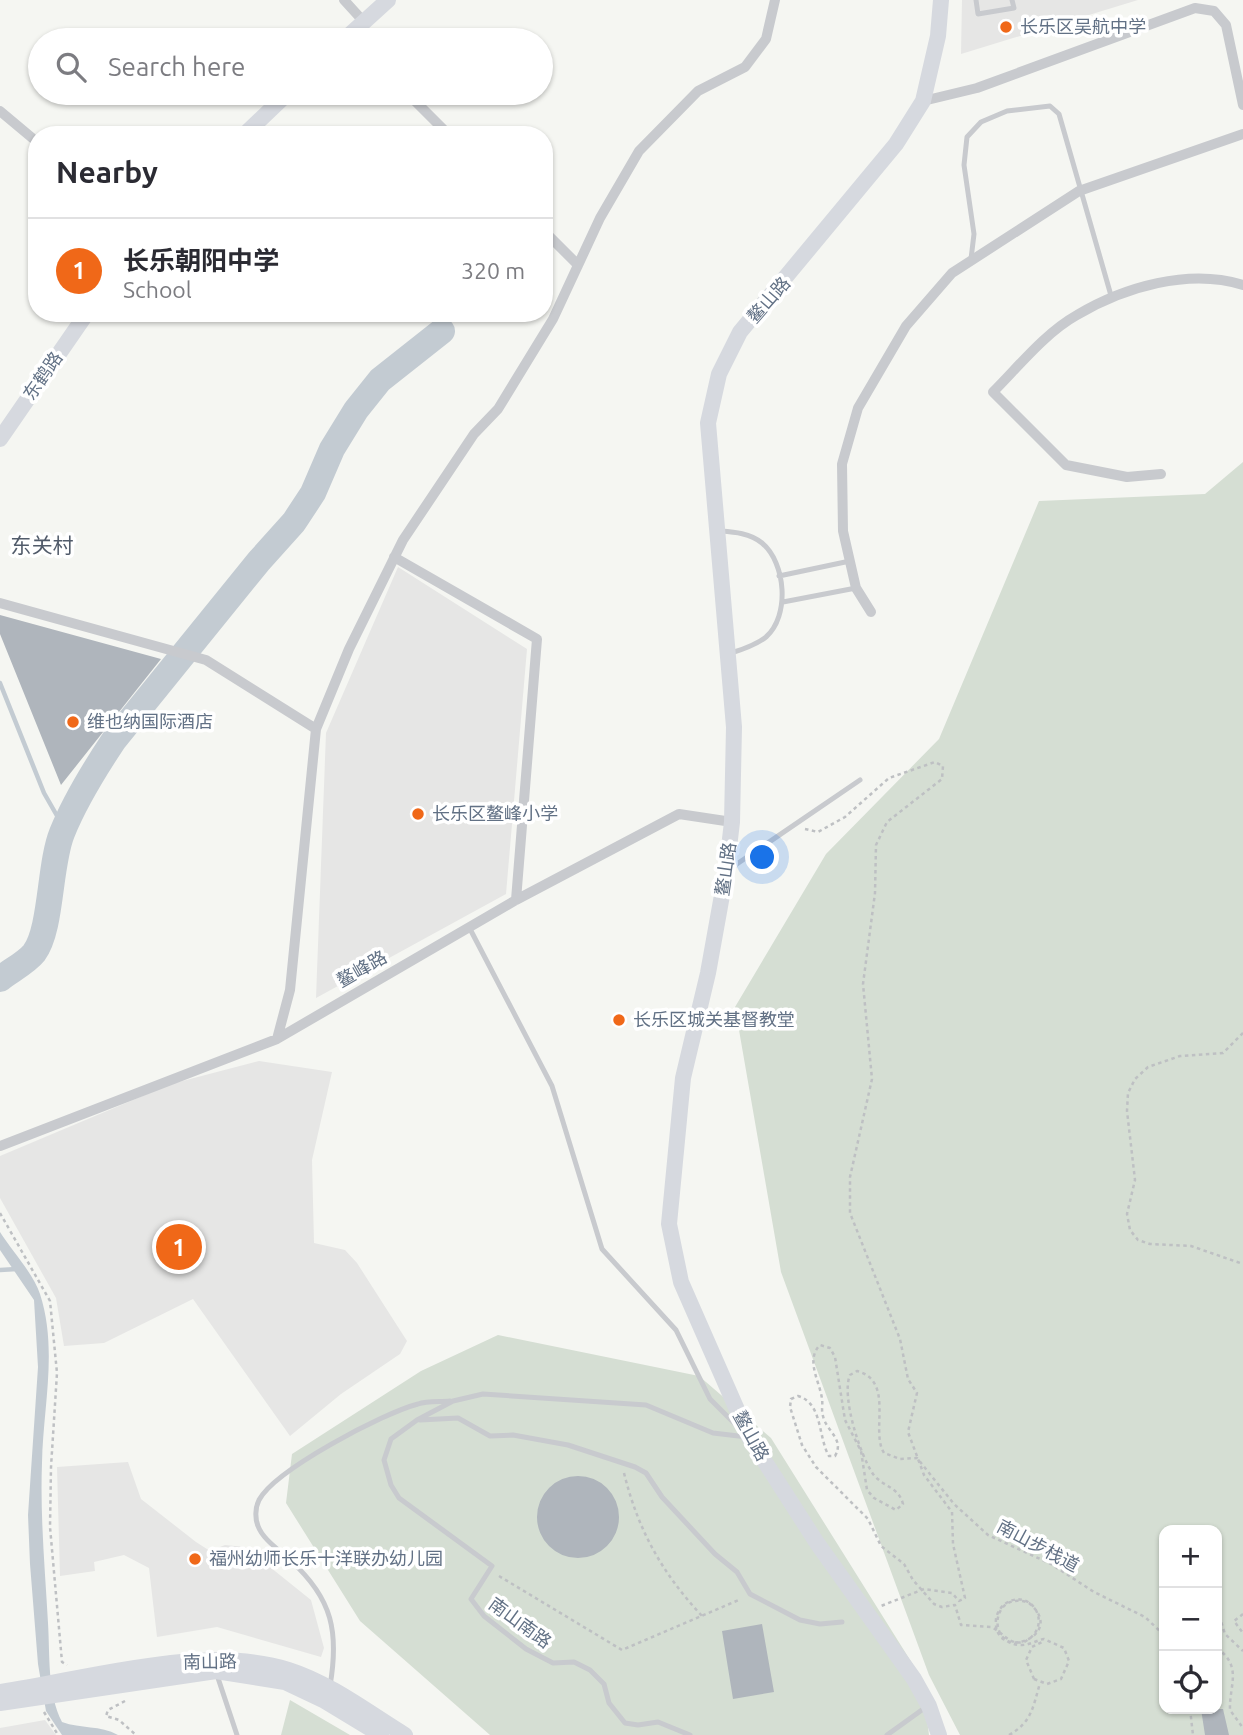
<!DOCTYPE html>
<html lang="en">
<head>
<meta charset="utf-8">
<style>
  :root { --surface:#fff; --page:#f7f7f7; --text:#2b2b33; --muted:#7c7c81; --line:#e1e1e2; --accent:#f06818 }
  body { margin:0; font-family:Ubuntu,"Noto Sans SC",sans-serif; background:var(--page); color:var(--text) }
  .controls { position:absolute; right:21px; bottom:21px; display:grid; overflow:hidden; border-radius:14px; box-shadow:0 2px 5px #0004 }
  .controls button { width:63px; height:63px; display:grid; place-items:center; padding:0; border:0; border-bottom:2px solid var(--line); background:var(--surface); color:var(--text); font:35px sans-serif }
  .you { position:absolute; left:763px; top:858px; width:24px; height:24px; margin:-18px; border:5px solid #fff; border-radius:50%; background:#1a73e8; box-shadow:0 0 0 10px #1a73e833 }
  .badge { display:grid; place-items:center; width:46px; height:46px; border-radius:50%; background:var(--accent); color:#fff; font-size:23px; font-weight:700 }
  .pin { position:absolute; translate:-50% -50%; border:4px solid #fff; box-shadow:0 2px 7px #0006 }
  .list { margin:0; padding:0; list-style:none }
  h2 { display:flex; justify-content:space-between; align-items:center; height:91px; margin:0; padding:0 28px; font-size:30px }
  h2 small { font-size:23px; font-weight:400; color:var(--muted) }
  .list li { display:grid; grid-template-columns:46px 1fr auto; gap:21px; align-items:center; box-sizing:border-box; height:105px; padding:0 28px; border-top:2px solid var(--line) }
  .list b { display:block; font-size:26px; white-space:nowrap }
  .list p { margin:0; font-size:23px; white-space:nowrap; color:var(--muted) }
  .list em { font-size:23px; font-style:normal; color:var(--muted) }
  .icon { flex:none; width:38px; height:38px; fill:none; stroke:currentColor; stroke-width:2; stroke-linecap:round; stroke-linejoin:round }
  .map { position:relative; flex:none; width:1243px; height:1735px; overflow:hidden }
  .search { position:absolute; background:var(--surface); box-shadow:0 2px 5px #0004; left:28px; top:28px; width:525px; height:77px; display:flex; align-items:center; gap:18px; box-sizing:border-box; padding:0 24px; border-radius:38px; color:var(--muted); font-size:26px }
  .panel { position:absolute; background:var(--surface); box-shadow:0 2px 5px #0004; left:28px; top:126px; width:525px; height:196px; border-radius:28px }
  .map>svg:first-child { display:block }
  .built { fill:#e6e6e5 }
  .green { fill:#d5ded3; fill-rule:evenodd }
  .water { fill:#c3cbd2 }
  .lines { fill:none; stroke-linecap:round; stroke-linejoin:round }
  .stream { stroke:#c3cbd2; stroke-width:4.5 }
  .river { stroke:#c3cbd2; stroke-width:26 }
  .building { fill:#afb5bc }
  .path { stroke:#bec0c3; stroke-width:2.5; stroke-dasharray:3.5 3.5; stroke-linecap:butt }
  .lane { stroke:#c8cace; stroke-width:5 }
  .street { stroke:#c8cace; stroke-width:10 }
  .secondary { stroke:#d6d9df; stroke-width:16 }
  .poi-dot { fill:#f06818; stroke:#fff; stroke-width:2.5 }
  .labels { text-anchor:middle; stroke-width:7; stroke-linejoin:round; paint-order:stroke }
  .poi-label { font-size:18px; fill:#627185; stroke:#fff; text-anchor:start }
  .street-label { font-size:18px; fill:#627185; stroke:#fff }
  .quarter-label { font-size:21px; fill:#515b6a; stroke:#fff }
</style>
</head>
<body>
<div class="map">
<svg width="1243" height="1735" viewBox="0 0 1243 1735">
  <rect width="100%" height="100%" fill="#f5f6f2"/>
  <path class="built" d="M962 0H1138L961 54Z
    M398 567 527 649 506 894 316 998 326 733Z
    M259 1061 332 1072 312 1160 314 1243 345 1250 357 1263 407 1341 400 1354 341 1394 290 1436 193 1299 104 1343 64 1346 56 1298 0 1198V1156L171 1084Z
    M128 1462 141 1499 196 1542 210 1551 225 1545 245 1547 311 1600 324 1648 321 1657 217 1627 157 1637 149 1568 124 1555 94 1562 95 1571 60 1576 57 1467Z
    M45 1720 56 1735H0V1728Z"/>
  <path class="green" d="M1243 462V1735H960L929 1675 781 1272 735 1007 826 854 939 739 1039 501 1205 494ZM1164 1530H1217V1709H1164Z
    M498 1335 699 1376 771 1438 922 1679 929 1735H490L360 1621 286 1503 292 1454 421 1371Z
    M290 1700 350 1735H281Z"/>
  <path class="water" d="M0 1232C12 1251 33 1273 40 1294 58 1349 43 1408 42 1463 40 1516 45 1569 48 1623 50 1654 47 1693 62 1722 81 1729 100 1725 118 1735H62L46 1711 38 1664 30 1564 28 1515 38 1367 34 1300 0 1250Z"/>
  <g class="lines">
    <path class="stream" d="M0 683 44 793 64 828
      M0 1270 17 1269"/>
    <path class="river" d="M0 979C10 971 26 963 34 953 52 929 49 865 62 833 74 803 96 767 114 740L259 561 294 522 313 493 332 449 356 410 380 380 442 331"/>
  </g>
  <path class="building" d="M0 615 161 659 61 785 0 634Z
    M537 1517a41 41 0 1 1 82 0a41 41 0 1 1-82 0Z
    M762 1624 774 1692 733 1699 722 1631Z
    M1201 1709H1223L1229 1735H1205Z"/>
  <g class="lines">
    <path class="path" d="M805 829 818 832 845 817 889 778 935 762 943 766 942 779 887 822 876 845 875 893 863 984 872 1079 850 1177V1213L900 1339 908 1379 917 1393 908 1432 924 1475 952 1512 953 1544 965 1598 959 1601 952 1593 924 1589 881 1606
      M1243 1033 1223 1053 1180 1056 1148 1067 1135 1079 1128 1093 1127 1111 1135 1180 1127 1214 1130 1230 1138 1240 1150 1244 1191 1246 1243 1264
      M0 1213 50 1301 57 1373 51 1467 50 1527 62 1662 67 1665
      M624 1473C638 1530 662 1573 702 1616
      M499 1576 622 1650 741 1599
      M1217 1609 1225 1634 1243 1651
      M1243 1614 1234 1621 1243 1633
      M1217 1648C1243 1667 1229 1685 1230 1710L1243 1728
      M1034 1679 1047 1684 1061 1679 1069 1661 1064 1648 1044 1639C1037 1640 1030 1645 1022 1645 985 1645 992 1589 1029 1603 1069 1636 992 1664 996 1619 997 1612 1002 1605 1008 1602 1033 1589 1054 1627 1024 1642 1007 1645 1005 1633 991 1627L961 1625 955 1605 942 1607 934 1604 913 1580 904 1564 881 1546 868 1519 816 1467 802 1445 790 1407 791 1399 798 1396C823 1403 818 1438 829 1456H835C845 1439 826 1431 823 1416 821 1410 823 1404 822 1399 820 1382 805 1360 820 1345L830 1348 835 1357 845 1420 861 1451 867 1490 874 1498 896 1510 903 1504C899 1487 883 1487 873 1474 860 1455 841 1396 850 1375L857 1371C895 1381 870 1431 884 1453L900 1459 917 1458 954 1504 988 1535 1051 1564 1094 1592 1145 1617 1164 1635
      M1034 1679 1026 1660 1032 1647 1044 1641
      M125 1701 108 1710 106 1716 119 1720 136 1735
      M1190 1709 1193 1735
      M44 1712 58 1735
      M1009 1735C1032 1722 1033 1707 1040 1683"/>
    <path class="lane" d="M976 0 978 14 1014 8 1012 0
      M971 259 974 234 964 165 967 137 981 122 1007 111 1050 106 1059 114 1112 299
      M720 531C734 532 750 533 762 543 786 563 790 616 766 637 756 645 744 649 731 653
      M779 576 850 561
      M783 602 856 588
      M731 868 860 780
      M469 927 552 1086 602 1249 676 1330 710 1399 739 1428
      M420 1420 458 1418 490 1436 513 1435 568 1445 635 1467 646 1473 662 1497 715 1554 737 1572 750 1594 800 1620 820 1624 842 1622
      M217 1675 237 1735
      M330 1686C339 1633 333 1599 291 1561 281 1551 263 1540 258 1526 255 1519 255 1508 259 1500 275 1470 383 1413 418 1404 427 1401 439 1402 450 1401
      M690 1735 658 1722 638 1725 625 1723 609 1703 604 1684 590 1670 574 1662 553 1663 526 1649 484 1616 471 1599 492 1566 399 1498 391 1485 384 1460 391 1439 417 1420 453 1401 483 1394 646 1405 713 1433 747 1437
      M887 1735 926 1707"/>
    <path class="street" d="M344 0 364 22
      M407 93 449 135
      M923 101 977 88 1195 8 1214 11 1226 25 1243 105
      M0 111 37 142
      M544 231 578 265
      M1161 474 1127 477 1066 465 993 392C1019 366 1045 333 1077 315 1124 287 1189 268 1243 285
      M394 557 537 639 516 900
      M0 603 206 660 316 729 290 990 277 1039
      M871 612 856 588 843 531 842 464 858 408 906 326 952 273 1079 191 1243 134
      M316 729 349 649 403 540 474 434 498 409 553 319 600 218 639 151 698 91 745 67 766 39 775 0
      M0 1146 277 1039 516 900 679 814 732 822"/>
    <path class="secondary" d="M344 40 388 0
      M244 135 288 93
      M0 439 87 313
      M0 1692C88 1679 204 1643 289 1670 330 1683 369 1713 405 1735
      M0 1703 216 1671 285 1682 323 1700 381 1735
      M939 1735 929 1706 914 1679 817 1543 749 1437 681 1282 669 1224 683 1078 708 973 726 873 732 822 734 727 708 423 719 374 740 332 896 144 923 101 938 36 941 0"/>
  </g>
  <g class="poi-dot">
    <circle cx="1006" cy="27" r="7"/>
    <circle cx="73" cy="722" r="7"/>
    <circle cx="418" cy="814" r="7"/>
    <circle cx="619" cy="1020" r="7"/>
    <circle cx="195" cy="1559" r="7"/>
  </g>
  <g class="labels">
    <g class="poi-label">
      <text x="1020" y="33">长乐区吴航中学</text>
      <text x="87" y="728">维也纳国际酒店</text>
      <text x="432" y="820">长乐区鳌峰小学</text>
      <text x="633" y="1026">长乐区城关基督教堂</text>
      <text x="209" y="1565">福州幼师长乐十洋联办幼儿园</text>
    </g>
    <g class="street-label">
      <text transform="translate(769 300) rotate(-49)" y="6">鳌山路</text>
      <text transform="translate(43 376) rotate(-55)" y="6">东鹤路</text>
      <text transform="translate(726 869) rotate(-82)" y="6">鳌山路</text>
      <text transform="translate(362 969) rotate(-30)" y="6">鳌峰路</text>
      <text transform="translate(751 1436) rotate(61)" y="6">鳌山路</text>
      <text transform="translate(1038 1546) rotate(28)" y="6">南山步栈道</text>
      <text transform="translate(520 1623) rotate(36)" y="6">南山南路</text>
      <text transform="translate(210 1662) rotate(-1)" y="6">南山路</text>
    </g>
    <g class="quarter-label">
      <text x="42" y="553">东关村</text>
    </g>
  </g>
</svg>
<div class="controls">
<button>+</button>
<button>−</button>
<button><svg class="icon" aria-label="locate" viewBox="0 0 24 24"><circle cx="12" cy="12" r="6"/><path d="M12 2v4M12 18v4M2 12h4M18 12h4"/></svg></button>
</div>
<div class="you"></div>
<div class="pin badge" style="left:179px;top:1247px">1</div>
<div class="search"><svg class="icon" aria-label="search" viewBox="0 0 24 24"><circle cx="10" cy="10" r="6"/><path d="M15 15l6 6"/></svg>Search here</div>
<section class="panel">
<h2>Nearby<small></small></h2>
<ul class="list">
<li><span class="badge">1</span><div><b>长乐朝阳中学</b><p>School</p></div><em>320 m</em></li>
</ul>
</section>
</div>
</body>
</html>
